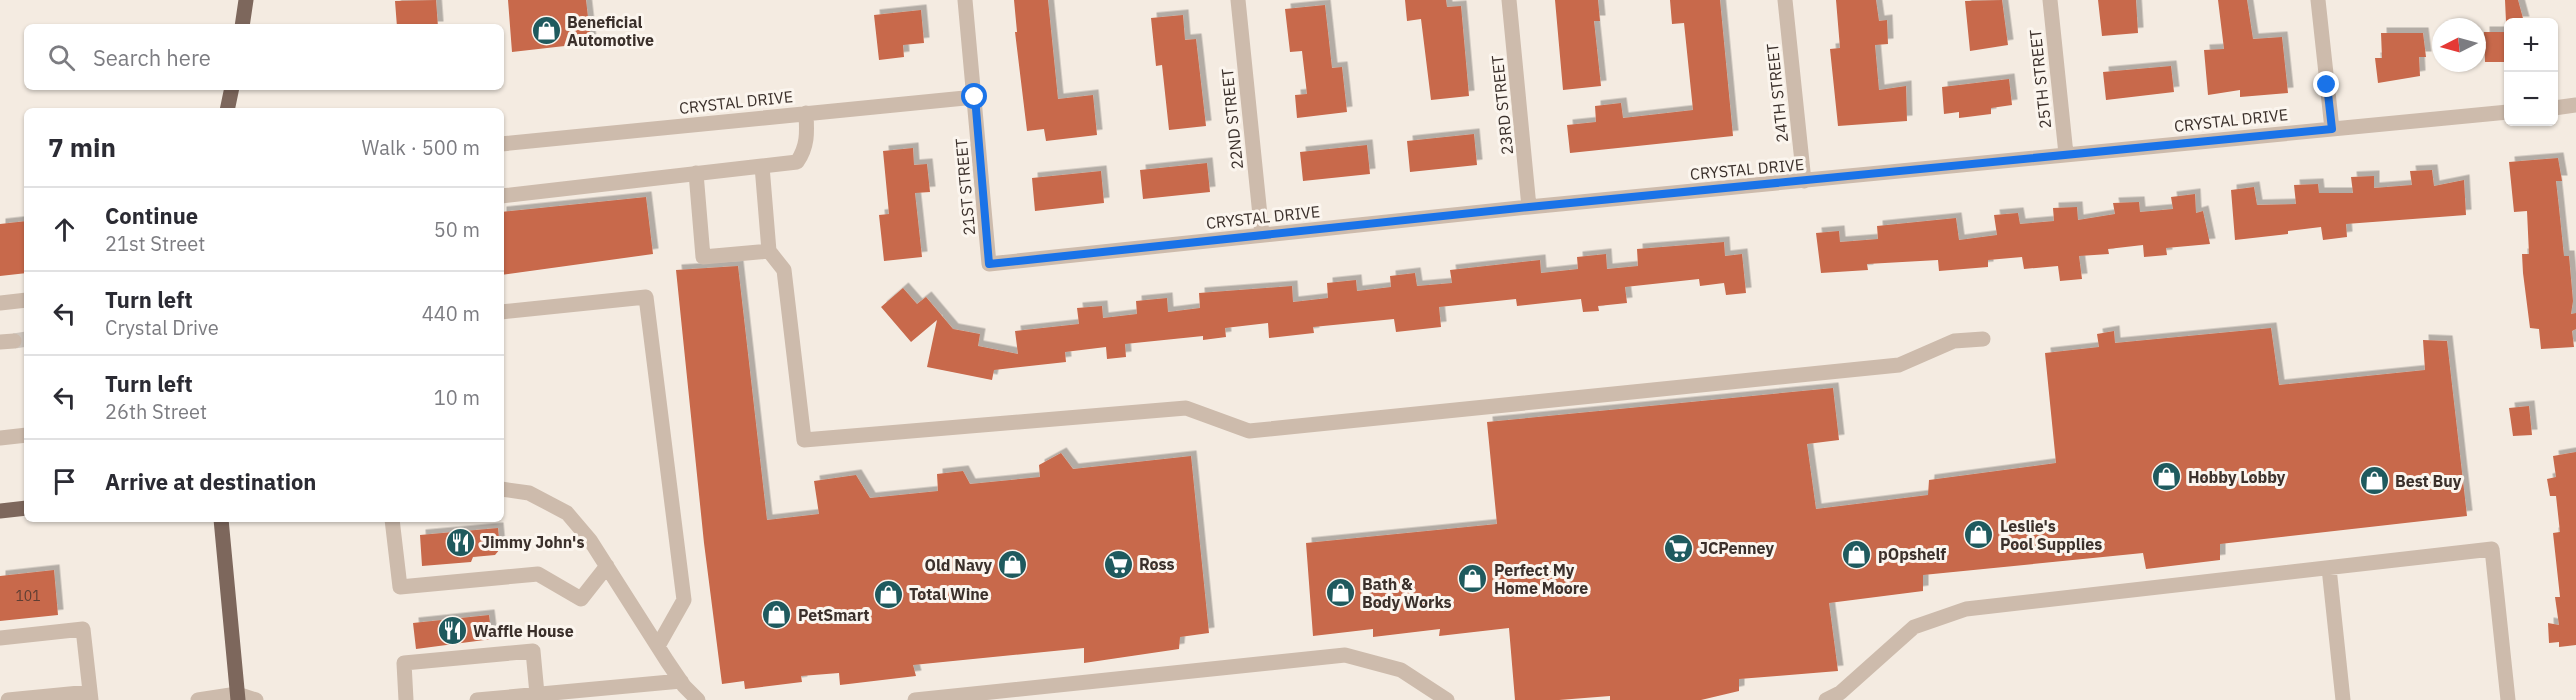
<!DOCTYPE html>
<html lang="en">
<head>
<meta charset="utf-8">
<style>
  :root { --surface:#fff; --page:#f7f7f7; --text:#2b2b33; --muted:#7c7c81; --line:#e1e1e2 }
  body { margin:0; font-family:"IBM Plex Sans",sans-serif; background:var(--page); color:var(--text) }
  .controls { position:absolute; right:18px; top:18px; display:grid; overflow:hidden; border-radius:9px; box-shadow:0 2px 4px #0004 }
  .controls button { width:54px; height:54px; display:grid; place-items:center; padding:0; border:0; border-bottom:2px solid var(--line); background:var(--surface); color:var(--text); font:30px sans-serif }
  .compass { position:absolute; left:2432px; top:18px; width:54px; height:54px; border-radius:50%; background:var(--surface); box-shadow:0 2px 4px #0004; rotate:264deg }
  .stop { position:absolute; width:18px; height:18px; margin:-14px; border:4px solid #1a73e8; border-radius:50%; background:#fff }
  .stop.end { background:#1a73e8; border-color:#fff; box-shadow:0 2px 6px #0008 }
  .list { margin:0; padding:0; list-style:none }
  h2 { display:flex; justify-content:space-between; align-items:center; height:78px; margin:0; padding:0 24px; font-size:26px }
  h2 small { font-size:20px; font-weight:400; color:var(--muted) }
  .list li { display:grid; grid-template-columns:39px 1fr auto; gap:18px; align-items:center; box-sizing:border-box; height:84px; padding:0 24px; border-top:2px solid var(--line) }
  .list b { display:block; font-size:22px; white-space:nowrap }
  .list p { margin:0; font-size:20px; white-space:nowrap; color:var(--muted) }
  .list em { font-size:20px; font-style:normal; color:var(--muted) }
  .icon { flex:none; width:33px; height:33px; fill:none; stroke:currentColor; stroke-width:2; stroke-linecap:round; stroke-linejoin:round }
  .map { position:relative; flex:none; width:2576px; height:700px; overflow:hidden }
  .search { position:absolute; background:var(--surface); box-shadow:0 2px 4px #0004; left:24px; top:24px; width:480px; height:66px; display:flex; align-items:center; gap:15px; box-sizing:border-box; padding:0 21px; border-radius:9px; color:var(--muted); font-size:22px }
  .panel { position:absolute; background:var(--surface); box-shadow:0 2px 4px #0004; left:24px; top:108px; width:480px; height:414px; border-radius:9px }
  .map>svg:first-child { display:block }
  .building { fill:#c8694b; filter:url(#shadow) }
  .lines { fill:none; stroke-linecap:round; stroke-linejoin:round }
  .minor-tunnel { stroke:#cfc6bd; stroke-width:15; stroke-dasharray:15 8; stroke-linecap:butt }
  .minor { stroke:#cdbbac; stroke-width:15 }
  .major { stroke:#7d675c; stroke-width:15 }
  .route { stroke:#1a73e8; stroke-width:8 }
  .labels { text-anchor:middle; stroke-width:6; stroke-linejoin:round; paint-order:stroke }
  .number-label { font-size:14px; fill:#5e3e33 }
  .poi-label { font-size:16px; font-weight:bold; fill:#3b302b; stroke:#fbf5ee; text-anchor:start }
  .street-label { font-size:16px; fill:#3b302b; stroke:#fbf5ee }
</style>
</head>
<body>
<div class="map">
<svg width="2576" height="700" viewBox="0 0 2576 700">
  <defs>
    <filter id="shadow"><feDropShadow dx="5.5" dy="-5.5" stdDeviation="0" flood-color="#0004"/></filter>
  </defs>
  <rect width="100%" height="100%" fill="#f4ebe1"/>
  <path class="building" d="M436 0 438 27H397L395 1Z
    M508 0H586L591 43 512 52Z
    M1014 0H1048L1058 99 1093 95 1097 135 1046 141 1044 129 1027 131 1015 32H1017Z
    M1405 0H1446L1447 7 1461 6 1469 96 1431 100 1421 19 1407 21Z
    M1555 0H1598L1600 21H1594L1601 86 1563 90Z
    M1670 0H1720L1733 136 1570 153 1567 125 1596 122 1595 106 1621 103 1623 118 1693 110 1684 23 1672 24Z
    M1836 0H1876L1879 21 1887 20 1888 44 1875 45 1879 90 1906 86 1907 121 1838 126 1830 49 1840 48Z
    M2002 0 2008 45 1970 51 1965 1Z
    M2098 0H2136L2138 33 2102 36Z
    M2218 0H2247L2253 39 2282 37 2288 93 2240 97V90L2208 95 2204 50 2224 49Z
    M2505 0H2518L2524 22H2506Z
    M1325 5 1332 68 1342 67 1347 112 1297 118 1295 95 1307 94 1302 51 1290 52 1285 9Z
    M921 10 924 43 903 45 904 57 879 60 874 15Z
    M1183 15 1185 40 1196 39 1206 126 1169 130 1162 65 1156 66 1151 18Z
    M2484 32H2508V62H2485Z
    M2381 33H2423L2426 57H2419L2420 76 2378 83 2375 58H2382Z
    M2171 66 2174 92 2106 100 2103 72Z
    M2009 79 2012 105 1991 108V114L1959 118V112L1944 114 1942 87Z
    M1474 134 1477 165 1410 172 1407 141Z
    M1367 145 1370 174 1303 181 1300 152Z
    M913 148 914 165 927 164 930 192 915 193 922 257 884 261 879 215 889 214 883 151Z
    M2558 158 2562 181H2556L2559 208 2564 256H2569L2573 301 2571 314 2576 313V329L2572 331 2574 347 2541 349 2539 329 2530 328 2523 273 2522 254H2529L2527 211 2514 212 2509 162Z
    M1207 163 1210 192 1143 199 1140 170Z
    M2432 170 2434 186 2464 180 2466 215 2346 224 2347 237 2323 240 2321 227 2288 231V234L2235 240 2231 190 2254 187 2257 205 2296 204 2294 185 2318 184 2319 193H2353L2351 177 2374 176V188L2412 185 2410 171Z
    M1101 171 1104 203 1035 211 1032 178Z
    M2195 194 2196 213 2203 211 2210 244 2166 248 2167 255 2144 257 2143 245 2108 249 2109 254 2079 256 2082 279 2060 281 2058 266 2024 269 2022 257 1988 260V267L1939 271 1938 260 1867 264 1868 270 1821 273 1816 233 1839 231 1840 242 1878 239 1877 226 1956 218 1959 240 1997 235 1994 215 2018 213 2020 224 2054 221 2053 208 2077 207 2078 220 2115 214 2113 203 2139 202 2140 212 2173 209 2171 197Z
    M646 197 653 254 501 275V212Z
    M27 221V273L0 276V224Z
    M1724 242 1725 256 1742 254 1746 293 1726 295 1724 283 1700 286 1699 279 1625 287 1627 303 1598 306 1599 311 1583 312 1581 299 1517 306 1516 299 1439 307 1441 327 1396 332 1394 319 1313 327 1314 333 1269 338 1268 323 1225 328 1226 337 1203 340V336L1125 344 1126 357 1107 359 1106 347 1065 352 1066 362 994 370 992 380 927 367 937 320 911 342 881 307 903 288 917 304 926 297 953 329 980 334 978 346 1018 354 1015 331 1079 324 1077 308 1102 306 1103 318 1137 314 1136 301 1167 298 1168 312 1200 308 1199 293 1292 286 1293 302 1328 298 1327 283 1356 280 1357 291 1391 287 1390 276 1415 273 1417 286 1452 283 1450 270 1540 260 1541 273 1578 269 1577 257 1606 254 1607 269 1638 266 1637 249Z
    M738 266 767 520 819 514 814 481 856 475 870 498 938 491 937 474 963 471 970 484 1040 477 1039 465 1061 453 1073 469 1191 456 1209 633 1180 637 1179 649 1084 663V648L913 665 916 676 840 685 839 673 801 676 802 682 745 689 744 681 722 684 704 543 676 270Z
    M2271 328 2279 385 2425 370 2423 340 2447 341 2467 516 2220 544V560L2146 569 2143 553 1923 575V591L1829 603 1838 671 1739 679V691L1701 700H1610V696L1559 700H1515L1509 628 1439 636 1440 629 1373 637V629L1313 636 1306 543 1497 524 1487 422 1833 388 1839 440 1807 444 1816 509 1928 495 1929 480 2056 463 2045 353 2099 347 2097 334 2114 331 2115 343Z
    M2529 406 2532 435 2513 436 2509 408Z
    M2576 452V645L2559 647V642L2549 643 2548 623 2559 625 2555 597H2560L2553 533 2560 532 2556 496H2550L2547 479 2556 477 2553 456Z
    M498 528 500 549 495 555 473 557 471 562 422 566 420 535Z
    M54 570 58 615 0 621V576Z
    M489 615 492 639 416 649 413 623Z"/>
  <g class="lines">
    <path class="minor-tunnel" d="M14 341 27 339"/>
    <path class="minor" d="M965 0 989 264 1529 207 2508 112
      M1238 0 1262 235
      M1509 0 1529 207
      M1785 0 1804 181
      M2050 0 2066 154
      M2318 0 2332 129
      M2554 108 2576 105
      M501 144 975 97
      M762 166 797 162C808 146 807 132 806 113
      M501 196 762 166 769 251 703 257 696 173
      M769 251 784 270 804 440 1186 408 1249 431 1899 365 1954 341 1983 339
      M0 303 27 300
      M501 312 646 297 684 600 658 646
      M0 342 14 341
      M0 438 27 435
      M501 489 529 493 567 513 590 540 667 661 684 686 698 700
      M392 519 400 587 538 574 581 599 607 566
      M2329 568 2343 700
      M0 638 83 629 91 700
      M8 700 90 692
      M198 700 237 694 256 700
      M406 700 404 663 533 651 537 694
      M477 700 681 681
      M915 700 1345 655 1401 670 1447 700
      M1826 700 1840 693 1914 627 1966 609 2492 549 2508 700"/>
    <path class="major" d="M242 27 246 0
      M227 111 232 87
      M0 511 27 508
      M221 519 238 700"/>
  </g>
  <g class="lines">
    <path class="route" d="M975 97 989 264 1529 207 2332 129 2327 85"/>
  </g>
  <defs>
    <symbol id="shop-disc" viewBox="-11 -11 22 22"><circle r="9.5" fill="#1f5a5e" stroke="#fbf5ee"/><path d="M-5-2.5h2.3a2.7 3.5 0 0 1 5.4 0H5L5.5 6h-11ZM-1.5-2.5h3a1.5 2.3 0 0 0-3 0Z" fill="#fff"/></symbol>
    <symbol id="restaurant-disc" viewBox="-11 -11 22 22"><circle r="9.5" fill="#1f5a5e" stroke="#fbf5ee"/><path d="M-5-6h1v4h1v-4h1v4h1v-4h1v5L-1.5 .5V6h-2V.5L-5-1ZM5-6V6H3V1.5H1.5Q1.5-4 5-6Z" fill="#fff"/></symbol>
    <symbol id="supermarket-disc" viewBox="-11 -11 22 22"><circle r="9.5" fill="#1f5a5e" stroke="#fbf5ee"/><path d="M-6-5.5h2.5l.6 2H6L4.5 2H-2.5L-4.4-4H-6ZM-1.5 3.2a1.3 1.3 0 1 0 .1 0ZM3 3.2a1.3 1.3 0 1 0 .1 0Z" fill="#fff"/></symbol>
  </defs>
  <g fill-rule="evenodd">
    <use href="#shop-disc" x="530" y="14" width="33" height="33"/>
    <use href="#shop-disc" x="2150" y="460" width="33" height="33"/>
    <use href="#shop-disc" x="2358" y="464" width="33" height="33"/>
    <use href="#shop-disc" x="1962" y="518" width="33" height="33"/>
    <use href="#restaurant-disc" x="444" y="526" width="33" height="33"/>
    <use href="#supermarket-disc" x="1662" y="532" width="33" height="33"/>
    <use href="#shop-disc" x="1840" y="538" width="33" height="33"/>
    <use href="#supermarket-disc" x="1102" y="548" width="33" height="33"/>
    <use href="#shop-disc" x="996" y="548" width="33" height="33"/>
    <use href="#shop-disc" x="1456" y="562" width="33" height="33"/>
    <use href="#shop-disc" x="1324" y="576" width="33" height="33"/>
    <use href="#shop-disc" x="872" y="578" width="33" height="33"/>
    <use href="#shop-disc" x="760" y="598" width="33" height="33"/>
    <use href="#restaurant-disc" x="436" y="614" width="33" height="33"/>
  </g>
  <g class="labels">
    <g class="number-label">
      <text x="28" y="601">101</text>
    </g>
    <g class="poi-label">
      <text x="567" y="28">Beneficial<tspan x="567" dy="18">Automotive</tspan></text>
      <text x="2188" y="483">Hobby Lobby</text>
      <text x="2395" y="487">Best Buy</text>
      <text x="2000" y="532">Leslie's<tspan x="2000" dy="18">Pool Supplies</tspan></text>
      <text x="481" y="548">Jimmy John's</text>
      <text x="1699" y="554">JCPenney</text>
      <text x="1878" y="560">pOpshelf</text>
      <text x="1139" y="570">Ross</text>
      <text x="992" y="571" text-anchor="end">Old Navy</text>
      <text x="1494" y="576">Perfect My<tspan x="1494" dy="18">Home Moore</tspan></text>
      <text x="1362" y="590">Bath &amp;<tspan x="1362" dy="18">Body Works</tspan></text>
      <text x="909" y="600">Total Wine</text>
      <text x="798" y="621">PetSmart</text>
      <text x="473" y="637">Waffle House</text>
    </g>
    <g class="street-label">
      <text transform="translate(2040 79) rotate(-96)" y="6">25TH STREET</text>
      <text transform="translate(1777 93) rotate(-96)" y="6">24TH STREET</text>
      <text transform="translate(736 102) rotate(-6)" y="6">CRYSTAL DRIVE</text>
      <text transform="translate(1502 105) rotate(-96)" y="6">23RD STREET</text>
      <text transform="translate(1232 119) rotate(-96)" y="6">22ND STREET</text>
      <text transform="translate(2231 120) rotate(-6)" y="6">CRYSTAL DRIVE</text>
      <text transform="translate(1747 169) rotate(-5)" y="6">CRYSTAL DRIVE</text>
      <text transform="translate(965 187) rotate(-95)" y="6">21ST STREET</text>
      <text transform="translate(1263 217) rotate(-6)" y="6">CRYSTAL DRIVE</text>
    </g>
  </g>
</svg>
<div class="controls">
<button>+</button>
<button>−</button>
</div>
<svg class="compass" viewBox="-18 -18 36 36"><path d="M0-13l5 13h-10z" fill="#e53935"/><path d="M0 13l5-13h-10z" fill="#7c7c81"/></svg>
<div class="stop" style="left:975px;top:97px"></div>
<div class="stop end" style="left:2327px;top:85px"></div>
<div class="search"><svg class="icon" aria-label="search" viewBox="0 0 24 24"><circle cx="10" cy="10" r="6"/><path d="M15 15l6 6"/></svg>Search here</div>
<section class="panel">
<h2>7 min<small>Walk · 500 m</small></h2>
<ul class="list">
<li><svg class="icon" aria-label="ahead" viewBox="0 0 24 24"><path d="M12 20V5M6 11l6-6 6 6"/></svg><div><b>Continue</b><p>21st Street</p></div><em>50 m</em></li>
<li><svg class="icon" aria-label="left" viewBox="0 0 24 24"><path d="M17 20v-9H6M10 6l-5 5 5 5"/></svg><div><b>Turn left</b><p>Crystal Drive</p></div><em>440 m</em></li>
<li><svg class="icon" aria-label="left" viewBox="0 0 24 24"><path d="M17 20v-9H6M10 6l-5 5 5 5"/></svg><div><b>Turn left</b><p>26th Street</p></div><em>10 m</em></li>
<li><svg class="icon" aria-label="arrive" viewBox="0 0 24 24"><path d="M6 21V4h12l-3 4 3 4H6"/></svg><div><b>Arrive at destination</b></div></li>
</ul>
</section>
</div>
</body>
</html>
